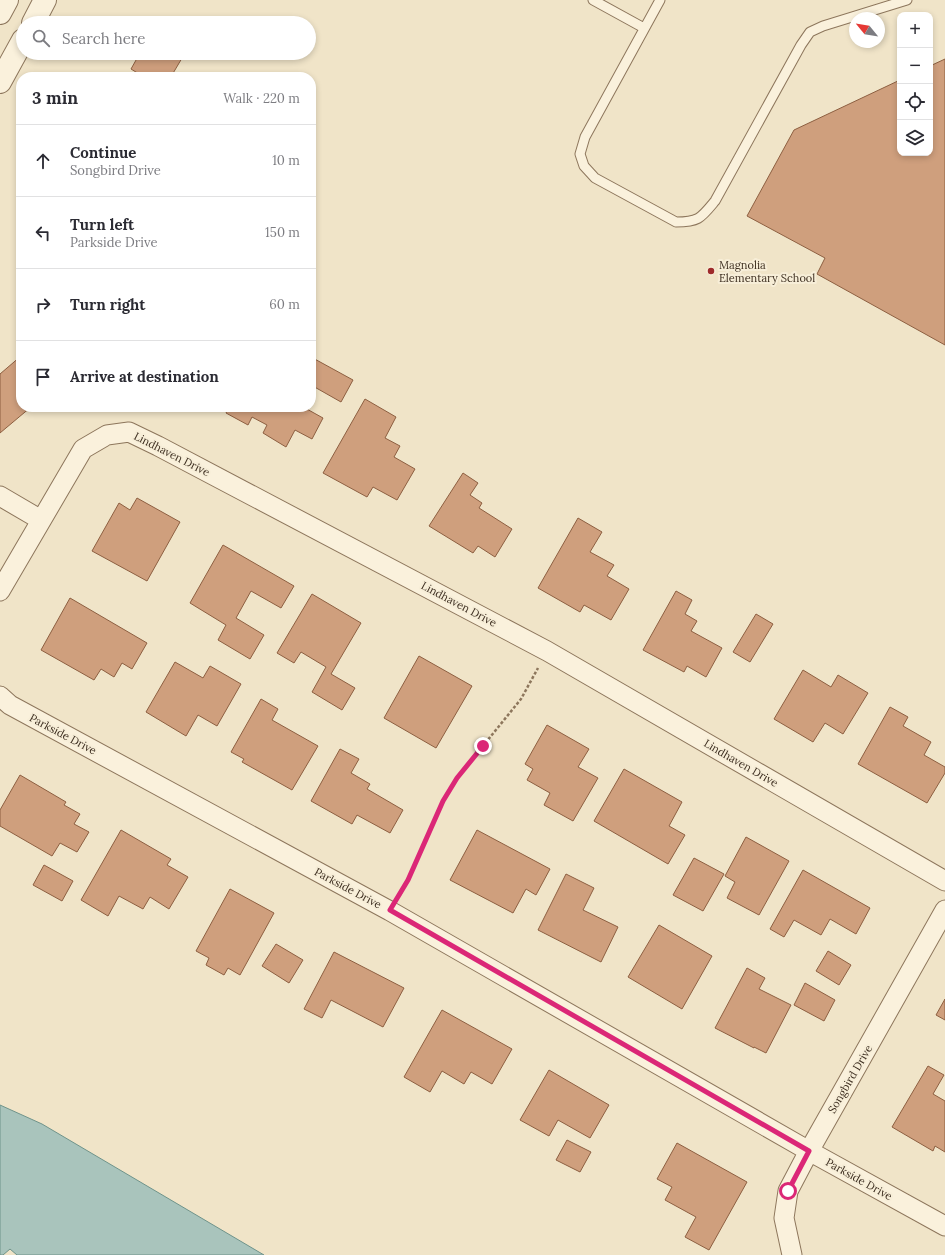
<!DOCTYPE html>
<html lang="en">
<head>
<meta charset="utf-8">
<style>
  :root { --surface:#fff; --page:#f2f2f3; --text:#2b2b33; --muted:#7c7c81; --line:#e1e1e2 }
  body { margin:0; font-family:Lora,serif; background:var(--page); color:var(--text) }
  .controls { position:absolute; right:12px; top:12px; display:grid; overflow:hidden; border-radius:8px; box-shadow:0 2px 6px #0003 }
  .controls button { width:36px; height:36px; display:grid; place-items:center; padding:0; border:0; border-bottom:1px solid var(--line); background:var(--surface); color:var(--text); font:20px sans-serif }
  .compass { position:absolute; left:849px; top:12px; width:36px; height:36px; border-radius:50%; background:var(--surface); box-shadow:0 2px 6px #0003; rotate:300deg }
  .stop { position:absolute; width:12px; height:12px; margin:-9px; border:3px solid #db2777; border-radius:50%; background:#fff }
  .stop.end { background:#db2777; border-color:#fff; box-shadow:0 1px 4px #0008 }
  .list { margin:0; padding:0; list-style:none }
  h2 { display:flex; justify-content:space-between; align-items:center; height:52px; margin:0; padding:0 16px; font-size:17px }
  h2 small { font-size:13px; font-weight:400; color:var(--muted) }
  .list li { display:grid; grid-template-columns:26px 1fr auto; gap:12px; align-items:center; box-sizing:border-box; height:72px; padding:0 16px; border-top:1px solid var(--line) }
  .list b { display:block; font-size:15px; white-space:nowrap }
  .list p { margin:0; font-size:13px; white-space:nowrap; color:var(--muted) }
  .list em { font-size:13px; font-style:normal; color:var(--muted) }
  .icon { flex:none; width:22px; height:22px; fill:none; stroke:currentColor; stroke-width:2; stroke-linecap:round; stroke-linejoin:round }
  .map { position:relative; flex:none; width:945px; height:1255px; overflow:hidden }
  .search { position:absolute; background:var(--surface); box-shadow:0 2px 6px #0003; left:16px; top:16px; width:300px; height:44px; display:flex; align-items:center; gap:10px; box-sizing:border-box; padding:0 14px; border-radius:22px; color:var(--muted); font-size:15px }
  .panel { position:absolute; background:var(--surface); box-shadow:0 2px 6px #0003; left:16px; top:72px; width:300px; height:340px; border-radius:16px }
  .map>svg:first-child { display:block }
  .water { fill:#a9c4bc; stroke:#6f938a }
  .building { fill:#cf9f7d; stroke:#8d5f41 }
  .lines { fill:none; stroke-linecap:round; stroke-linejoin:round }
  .service-casing { stroke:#8d765c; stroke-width:11 }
  .minor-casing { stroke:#8d765c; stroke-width:21 }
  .tertiary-casing { stroke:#8d765c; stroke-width:24 }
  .path { stroke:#8d765c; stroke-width:2.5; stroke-dasharray:3 2; stroke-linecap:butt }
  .service { stroke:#faf1dc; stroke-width:9 }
  .minor { stroke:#faf1dc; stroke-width:19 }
  .tertiary { stroke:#faf1dc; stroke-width:22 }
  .route { stroke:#db2777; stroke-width:5 }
  .poi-dot { fill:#9e2a2b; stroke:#f7eed8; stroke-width:1.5 }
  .labels { text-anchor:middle; stroke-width:4; stroke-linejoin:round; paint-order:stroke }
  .poi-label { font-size:11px; fill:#3d2e20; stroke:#f7eed8; text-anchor:start }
  .street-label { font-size:11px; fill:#3d2e20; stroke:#f7eed8 }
</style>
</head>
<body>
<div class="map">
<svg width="945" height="1255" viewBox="0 0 945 1255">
  <rect width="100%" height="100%" fill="#f0e4c8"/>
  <path class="water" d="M0 1105 42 1124 264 1255H17L10 1249 3 1255H0Z"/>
  <path class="building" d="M140 53H185L172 75 175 77H144L131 69Z
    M945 59V345L817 274 825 258 747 216 794 130 900 80V153H930V66Z
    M21 356V407H31L0 433V374Z
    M311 357 353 380 341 402 311 385Z
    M311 386 315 389 311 397Z
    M365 399 396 417 385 438 400 446 394 457 415 469 397 500 373 487 367 497 323 473Z
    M229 407H305V408L323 418 312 439 295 430 286 447 263 433 267 425 252 417 248 425 226 413Z
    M463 473 478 483 470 495 482 503 479 508 512 529 495 557 478 546 473 553 429 526Z
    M137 498 180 522 147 581 92 551 119 503 130 510Z
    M578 518 602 532 590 552 614 565 607 576 629 589 611 620 584 605 580 612 538 588Z
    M223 545 294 586 281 608 251 591 236 618 264 635 250 659 218 640 226 625 190 603Z
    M676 591 692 600 685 614 697 621 691 631 722 648 706 677 687 666 684 672 643 650Z
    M312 594 361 623 331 674 355 688 342 710 312 692 326 667 301 652 294 663 277 653Z
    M70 598 147 643 132 669 122 663 114 677 101 669 94 680 41 650Z
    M756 614 773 624 750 662 733 652Z
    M419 656 472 686 436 748 384 718Z
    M175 662 203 678 210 666 241 684 217 726 198 715 186 736 146 712Z
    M803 670 831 687 838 675 868 693 843 734 825 723 813 742 774 719Z
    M261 699 278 709 272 720 318 746 292 790 242 762 244 759 231 752Z
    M890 707 908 717 903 726 931 742 924 755 945 767V773L927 803 858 764Z
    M547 725 589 749 578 767 598 778 573 821 544 805 550 793 527 780 533 769 525 764Z
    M340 749 359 759 351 773 370 784 367 789 403 810 390 833 357 815 352 824 311 801Z
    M624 769 682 802 669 826 685 835 668 864 594 821Z
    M20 775 66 802 64 805 80 814 74 824 89 832 77 852 60 843 52 856 0 826V810Z
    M121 830 171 859 167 865 188 877 169 909 150 897 143 909 119 896 108 916 81 900Z
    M477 830 550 869 536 895 526 889 513 913 450 880Z
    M746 837 789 861 759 915 727 898 735 882 725 876Z
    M694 858 724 874 703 911 673 895Z
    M44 865 73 881 62 901 33 885Z
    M803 870 870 908 856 934 830 919 821 935 794 920 784 937 770 929Z
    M566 874 594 888 583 910 618 927 601 962 538 930Z
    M230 889 274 913 240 975 228 968 224 975 206 965 209 958 196 951Z
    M659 925 712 956 682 1009 628 977Z
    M276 944 303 960 289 983 262 966Z
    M828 951 851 965 839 985 816 971Z
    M334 952 404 988 383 1027 331 1000 322 1018 304 1009Z
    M747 968 765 978 759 989 791 1005 766 1053 754 1047V1048L715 1028Z
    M805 983 835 1000 824 1021 794 1005Z
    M945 999V1020L936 1015Z
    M442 1010 512 1049 492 1084 471 1072 464 1084 442 1071 430 1092 404 1077Z
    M928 1066 944 1075 933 1094 945 1101V1152L935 1146 933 1151 892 1127Z
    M549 1070 609 1105 590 1138 558 1120 549 1136 520 1120Z
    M567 1140 591 1152 580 1172 556 1160Z
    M677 1143 747 1182 709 1250 685 1237 696 1217 665 1200 672 1187 657 1179Z"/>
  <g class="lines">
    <defs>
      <path id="service" d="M593 0 644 28
        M660 0 585 137 580 154 584 166 595 178 676 222C699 222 701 218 715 201L801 45 810 32 823 26 907 0"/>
      <path id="minor" d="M0 496 41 520
        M0 591 83 449 107 435 129 432 158 446 547 651 945 881
        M0 696 10 705 390 911 809 1151 945 1226
        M792 1255 784 1218 788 1191 809 1151 945 910"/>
      <path id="tertiary" d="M0 13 7 0
        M33 23 45 0
        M0 82 23 40"/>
    </defs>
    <use href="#service" class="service-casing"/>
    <use href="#minor" class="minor-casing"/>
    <use href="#tertiary" class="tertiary-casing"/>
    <path class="path" d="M400 895 408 880 443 801 457 778 521 699 538 668"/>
    <use href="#service" class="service"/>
    <use href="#minor" class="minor"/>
    <use href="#tertiary" class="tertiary"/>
  </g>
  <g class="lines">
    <path class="route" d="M483 746 457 778 443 801 408 880 390 910 809 1151 788 1191"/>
  </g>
  <circle class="poi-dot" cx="711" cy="271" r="4"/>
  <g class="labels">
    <g class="poi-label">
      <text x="719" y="269">Magnolia<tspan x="719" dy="13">Elementary School</tspan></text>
    </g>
    <g class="street-label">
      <text transform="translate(172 454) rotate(27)" y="4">Lindhaven Drive</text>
      <text transform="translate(459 604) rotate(28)" y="4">Lindhaven Drive</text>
      <text transform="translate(63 734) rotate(28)" y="4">Parkside Drive</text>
      <text transform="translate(741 763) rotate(30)" y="4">Lindhaven Drive</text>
      <text transform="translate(348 888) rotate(28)" y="4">Parkside Drive</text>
      <text transform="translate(850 1079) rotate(-60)" y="4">Songbird Drive</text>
      <text transform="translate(859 1179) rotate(29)" y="4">Parkside Drive</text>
    </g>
  </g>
</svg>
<div class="controls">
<button>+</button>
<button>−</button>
<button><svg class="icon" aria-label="locate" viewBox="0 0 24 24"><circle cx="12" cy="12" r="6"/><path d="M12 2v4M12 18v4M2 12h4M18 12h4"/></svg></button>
<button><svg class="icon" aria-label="layers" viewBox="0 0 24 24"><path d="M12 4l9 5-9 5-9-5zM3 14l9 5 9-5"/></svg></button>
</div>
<svg class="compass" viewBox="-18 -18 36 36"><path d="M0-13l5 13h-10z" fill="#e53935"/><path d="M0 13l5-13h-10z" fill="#7c7c81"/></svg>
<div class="stop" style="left:788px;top:1191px"></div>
<div class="stop end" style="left:483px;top:746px"></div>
<div class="search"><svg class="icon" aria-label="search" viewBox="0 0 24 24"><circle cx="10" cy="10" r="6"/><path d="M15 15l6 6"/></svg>Search here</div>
<section class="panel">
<h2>3 min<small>Walk · 220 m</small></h2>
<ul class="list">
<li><svg class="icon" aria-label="ahead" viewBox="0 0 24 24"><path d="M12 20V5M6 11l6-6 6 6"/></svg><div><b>Continue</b><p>Songbird Drive</p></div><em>10 m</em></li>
<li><svg class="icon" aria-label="left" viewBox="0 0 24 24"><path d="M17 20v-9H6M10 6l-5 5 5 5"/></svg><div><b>Turn left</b><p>Parkside Drive</p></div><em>150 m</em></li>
<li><svg class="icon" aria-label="right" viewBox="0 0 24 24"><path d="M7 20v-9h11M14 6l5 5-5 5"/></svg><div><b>Turn right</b></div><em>60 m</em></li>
<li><svg class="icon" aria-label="arrive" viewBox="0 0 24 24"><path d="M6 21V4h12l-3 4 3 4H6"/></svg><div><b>Arrive at destination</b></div></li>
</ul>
</section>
</div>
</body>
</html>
